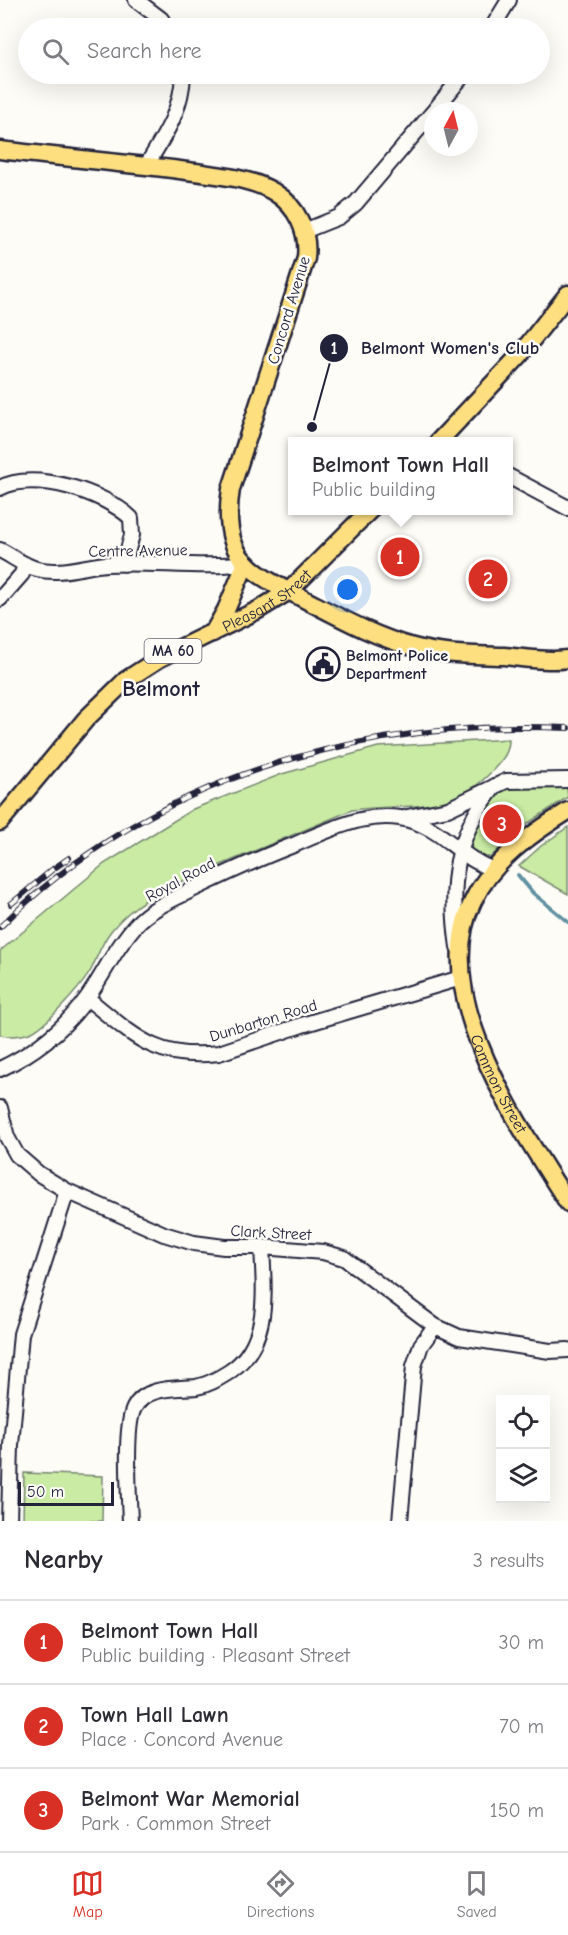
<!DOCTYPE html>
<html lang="en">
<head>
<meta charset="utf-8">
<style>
  :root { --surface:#fff; --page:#f2f2f3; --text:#2b2b33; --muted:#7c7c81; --line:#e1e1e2; --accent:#d93025 }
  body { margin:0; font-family:"Comic Neue",sans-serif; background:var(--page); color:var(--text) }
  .controls { position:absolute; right:18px; bottom:18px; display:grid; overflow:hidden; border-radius:0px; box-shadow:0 6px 24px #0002 }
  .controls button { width:54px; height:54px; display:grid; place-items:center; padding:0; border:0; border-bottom:2px solid var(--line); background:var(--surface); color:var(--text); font:30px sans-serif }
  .compass { position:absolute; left:424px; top:102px; width:54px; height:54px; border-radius:50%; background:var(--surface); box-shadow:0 6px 24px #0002; rotate:7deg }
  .scale { position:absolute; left:18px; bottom:15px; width:96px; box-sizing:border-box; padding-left:6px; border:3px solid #22223b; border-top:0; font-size:16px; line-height:21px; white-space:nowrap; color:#22223b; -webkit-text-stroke:4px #fdfcf7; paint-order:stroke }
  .you { position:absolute; left:348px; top:590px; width:21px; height:21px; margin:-15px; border:4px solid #fff; border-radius:50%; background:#1a73e8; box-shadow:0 0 0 9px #1a73e833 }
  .badge { display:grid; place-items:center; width:39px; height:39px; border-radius:50%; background:var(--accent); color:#fff; font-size:20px; font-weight:700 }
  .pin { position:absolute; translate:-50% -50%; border:3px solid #fff; box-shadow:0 2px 6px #0006 }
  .popup { position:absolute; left:288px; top:437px; width:225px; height:78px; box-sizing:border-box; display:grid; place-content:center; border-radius:0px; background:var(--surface); filter:drop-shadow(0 2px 4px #0005); font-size:20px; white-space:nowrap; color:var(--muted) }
  .popup b { font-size:22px; color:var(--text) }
  .popup::after { content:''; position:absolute; left:50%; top:100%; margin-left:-12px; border:12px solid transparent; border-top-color:var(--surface) }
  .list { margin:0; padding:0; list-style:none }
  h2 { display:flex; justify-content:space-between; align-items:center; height:78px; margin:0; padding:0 24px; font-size:26px }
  h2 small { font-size:20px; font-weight:400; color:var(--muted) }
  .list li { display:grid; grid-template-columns:39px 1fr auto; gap:18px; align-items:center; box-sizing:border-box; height:84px; padding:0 24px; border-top:2px solid var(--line) }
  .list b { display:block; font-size:22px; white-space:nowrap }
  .list p { margin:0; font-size:20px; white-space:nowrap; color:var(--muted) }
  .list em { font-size:20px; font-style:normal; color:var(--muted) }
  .icon { flex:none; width:33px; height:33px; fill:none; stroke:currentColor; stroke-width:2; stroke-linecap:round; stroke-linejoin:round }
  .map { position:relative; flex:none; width:568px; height:1521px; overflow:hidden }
  .search { position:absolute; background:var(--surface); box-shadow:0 6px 24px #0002; left:18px; right:18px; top:18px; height:66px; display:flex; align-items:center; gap:15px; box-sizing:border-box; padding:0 21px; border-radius:33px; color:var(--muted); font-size:22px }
  .sheet { height:330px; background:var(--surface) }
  nav { display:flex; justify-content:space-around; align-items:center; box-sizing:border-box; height:84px; border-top:2px solid var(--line); background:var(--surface); font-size:16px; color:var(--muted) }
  nav a { display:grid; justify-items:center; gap:3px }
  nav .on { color:var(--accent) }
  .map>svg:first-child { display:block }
  .green { fill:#c9eba4; stroke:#768670; stroke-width:1.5 }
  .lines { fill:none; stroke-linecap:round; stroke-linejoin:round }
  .stream { stroke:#6091a1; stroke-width:4 }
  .minor-casing { stroke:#22223b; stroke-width:18 }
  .major-casing { stroke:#22223b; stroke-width:21 }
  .minor { stroke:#fdfcf7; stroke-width:14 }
  .major { stroke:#fedf80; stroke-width:16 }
  .rail-casing { stroke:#22223b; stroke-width:6 }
  .rail { stroke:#fdfcf7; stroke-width:4; stroke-dasharray:11; stroke-linecap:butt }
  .labels { text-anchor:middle; stroke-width:5; stroke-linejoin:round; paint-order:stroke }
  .shield { fill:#fdfcf7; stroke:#646373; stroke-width:1.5 }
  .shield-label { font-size:15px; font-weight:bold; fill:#22223b }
  .street-label { font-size:16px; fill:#22223b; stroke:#fdfcf7 }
  .poi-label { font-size:16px; font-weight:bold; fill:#22223b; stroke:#fdfcf7; text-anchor:start }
  .district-label { font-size:22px; font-weight:bold; fill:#22223b; stroke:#fdfcf7 }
  .leader { fill:none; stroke:#22223b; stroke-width:2 }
  .callout-dot { fill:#22223b; stroke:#fdfcf7; stroke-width:2 }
  .mark-label { font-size:18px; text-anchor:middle; font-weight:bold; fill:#fff }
  .callout-label { font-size:18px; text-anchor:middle; font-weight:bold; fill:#22223b; stroke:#fdfcf7; stroke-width:5; stroke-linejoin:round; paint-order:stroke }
</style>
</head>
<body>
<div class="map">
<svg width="568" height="1521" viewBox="0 0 568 1521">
  <rect width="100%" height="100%" fill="#fdfcf7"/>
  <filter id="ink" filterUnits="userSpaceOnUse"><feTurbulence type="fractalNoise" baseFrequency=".0167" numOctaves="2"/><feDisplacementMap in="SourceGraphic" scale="12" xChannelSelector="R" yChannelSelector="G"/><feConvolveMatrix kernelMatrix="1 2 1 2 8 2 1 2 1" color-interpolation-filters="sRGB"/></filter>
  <g filter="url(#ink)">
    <path class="green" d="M509 739C509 753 503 759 493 770 451 817 407 802 352 810L166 888C144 900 127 911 111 931 102 942 98 955 92 968 84 984 48 1024 32 1032 22 1036 11 1037 0 1035V951L104 864 193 809 282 774 378 747Z
      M507 788H567L568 797 519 829 491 857H481L472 850C469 833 490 794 507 788Z
      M568 827V894L519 866 541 846Z
      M24 1473 103 1476 102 1521H23Z"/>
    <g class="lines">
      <path class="stream" d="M518 875 533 893 568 922"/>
      <defs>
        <path id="minor" d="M136 0 161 19 167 28
          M492 28 509 0
          M434 111 464 74
          M146 166C165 135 182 110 183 74
          M304 231 339 217 356 203 433 112
          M508 476 568 508
          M0 488C34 469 105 493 131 518L132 535 124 564
          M0 550C12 556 24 566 37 569 60 575 83 566 106 564 153 561 199 569 246 563
          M0 599 22 574 25 564
          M407 817 448 809 506 781 568 780
          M458 947C449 886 454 836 495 786
          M87 998C133 1035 155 1061 219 1053L302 1025 461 978
          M0 1069C34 1053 65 1028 87 998 104 974 115 948 135 926 150 908 176 898 196 888 229 872 262 857 296 844 317 835 338 825 360 820 373 817 387 816 400 818 442 825 457 857 494 870
          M0 1108 7 1137 17 1155 39 1174 67 1191 164 1234 194 1243 224 1247H262L323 1252 344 1258 435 1326 459 1337 550 1351 568 1350
          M9 1521 11 1445 21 1334 67 1191
          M130 1521C129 1496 124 1427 134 1408 145 1386 175 1389 196 1387 208 1385 218 1379 229 1372 271 1344 264 1291 262 1247
          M400 1521 414 1366 421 1345 435 1326"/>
        <g id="major">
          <path d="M0 150C65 158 130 163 195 172 221 176 251 178 274 192 297 206 309 232 306 258L231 489C227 513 227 545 246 563 261 579 285 589 304 599 339 617 375 637 413 647 442 655 474 655 504 656 525 658 548 662 568 659"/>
          <path d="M438 442 519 356 568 294"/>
          <path d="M213 633 226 610 246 563"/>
          <path id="s1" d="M568 811C531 834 492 861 473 901 427 994 520 1127 568 1203"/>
          <path id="s2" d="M0 822 86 719 126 680 160 658 258 610 289 591 370 510"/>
        </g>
      </defs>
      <use href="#minor" class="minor-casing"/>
      <use href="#major" class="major-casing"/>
      <use href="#minor" class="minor"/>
      <use href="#major" class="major"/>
      <defs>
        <path id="rail" d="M11 904 53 869 69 858
          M0 927C151 778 359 718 568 728"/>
      </defs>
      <use href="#rail" class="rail-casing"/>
      <use href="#rail" class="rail"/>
    </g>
  </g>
  <defs>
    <symbol id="civic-ring" viewBox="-11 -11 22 22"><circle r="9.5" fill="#fdfcf7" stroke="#22223b" stroke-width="1.5"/><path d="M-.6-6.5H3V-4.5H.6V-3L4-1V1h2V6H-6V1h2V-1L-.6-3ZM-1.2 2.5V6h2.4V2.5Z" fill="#22223b"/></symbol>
  </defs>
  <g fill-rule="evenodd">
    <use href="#civic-ring" x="304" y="645" width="38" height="38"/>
  </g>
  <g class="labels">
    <rect class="shield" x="144.5" y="639" width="57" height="24" rx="4.5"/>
    <g class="shield-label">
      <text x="173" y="656">MA 60</text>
    </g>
    <g class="street-label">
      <text transform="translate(288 310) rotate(-73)" y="6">Concord Avenue</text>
      <text transform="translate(138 550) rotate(-1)" y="6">Centre Avenue</text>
      <text dy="6" stroke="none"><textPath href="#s2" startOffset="352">Pleasant Street</textPath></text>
      <text transform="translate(180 879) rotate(-28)" y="6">Royal Road</text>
      <text transform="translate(263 1020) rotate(-17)" y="6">Dunbarton Road</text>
      <text dy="6" stroke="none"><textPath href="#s1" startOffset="324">Common Street</textPath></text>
      <text transform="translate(271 1232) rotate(3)" y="6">Clark Street</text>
    </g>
    <g class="poi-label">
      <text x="346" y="661">Belmont Police<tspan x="346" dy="18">Department</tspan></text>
    </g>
    <g class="district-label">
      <text x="161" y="696">Belmont</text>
    </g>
  </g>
  <path class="leader" d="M312 427L334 348"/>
  <g class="callout-dot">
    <circle cx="312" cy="427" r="6"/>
    <circle cx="334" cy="348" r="15"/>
  </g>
  <g class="mark-label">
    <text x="334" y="354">1</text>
  </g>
  <g class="callout-label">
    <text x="450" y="354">Belmont Women's Club</text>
  </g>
</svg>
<div class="controls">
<button><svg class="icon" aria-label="locate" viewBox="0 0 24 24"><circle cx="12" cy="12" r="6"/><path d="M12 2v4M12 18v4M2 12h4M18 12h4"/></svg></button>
<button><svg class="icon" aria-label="layers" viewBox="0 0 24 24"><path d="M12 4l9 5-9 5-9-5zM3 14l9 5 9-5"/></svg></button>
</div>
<svg class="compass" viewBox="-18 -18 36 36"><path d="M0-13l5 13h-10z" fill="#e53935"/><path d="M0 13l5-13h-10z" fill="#7c7c81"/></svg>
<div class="scale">50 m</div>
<div class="you"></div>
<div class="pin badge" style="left:400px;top:557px">1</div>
<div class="popup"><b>Belmont Town Hall</b>Public building</div>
<div class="pin badge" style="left:488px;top:579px">2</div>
<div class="pin badge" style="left:502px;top:824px">3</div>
<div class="search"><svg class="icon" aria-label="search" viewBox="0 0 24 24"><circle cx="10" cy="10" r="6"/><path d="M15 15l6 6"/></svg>Search here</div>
</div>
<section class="sheet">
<h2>Nearby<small>3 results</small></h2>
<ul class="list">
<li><span class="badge">1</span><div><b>Belmont Town Hall</b><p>Public building · Pleasant Street</p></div><em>30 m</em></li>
<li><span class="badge">2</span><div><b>Town Hall Lawn</b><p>Place · Concord Avenue</p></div><em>70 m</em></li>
<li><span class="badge">3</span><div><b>Belmont War Memorial</b><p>Park · Common Street</p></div><em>150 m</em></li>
</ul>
</section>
<nav>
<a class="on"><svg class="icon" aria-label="map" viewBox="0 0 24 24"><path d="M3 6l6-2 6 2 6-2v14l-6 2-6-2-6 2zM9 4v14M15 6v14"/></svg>Map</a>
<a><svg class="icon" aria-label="directions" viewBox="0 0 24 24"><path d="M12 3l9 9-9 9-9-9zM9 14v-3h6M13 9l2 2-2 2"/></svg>Directions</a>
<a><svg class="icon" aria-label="saved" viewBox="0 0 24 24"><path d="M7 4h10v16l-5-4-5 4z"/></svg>Saved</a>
</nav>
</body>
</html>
